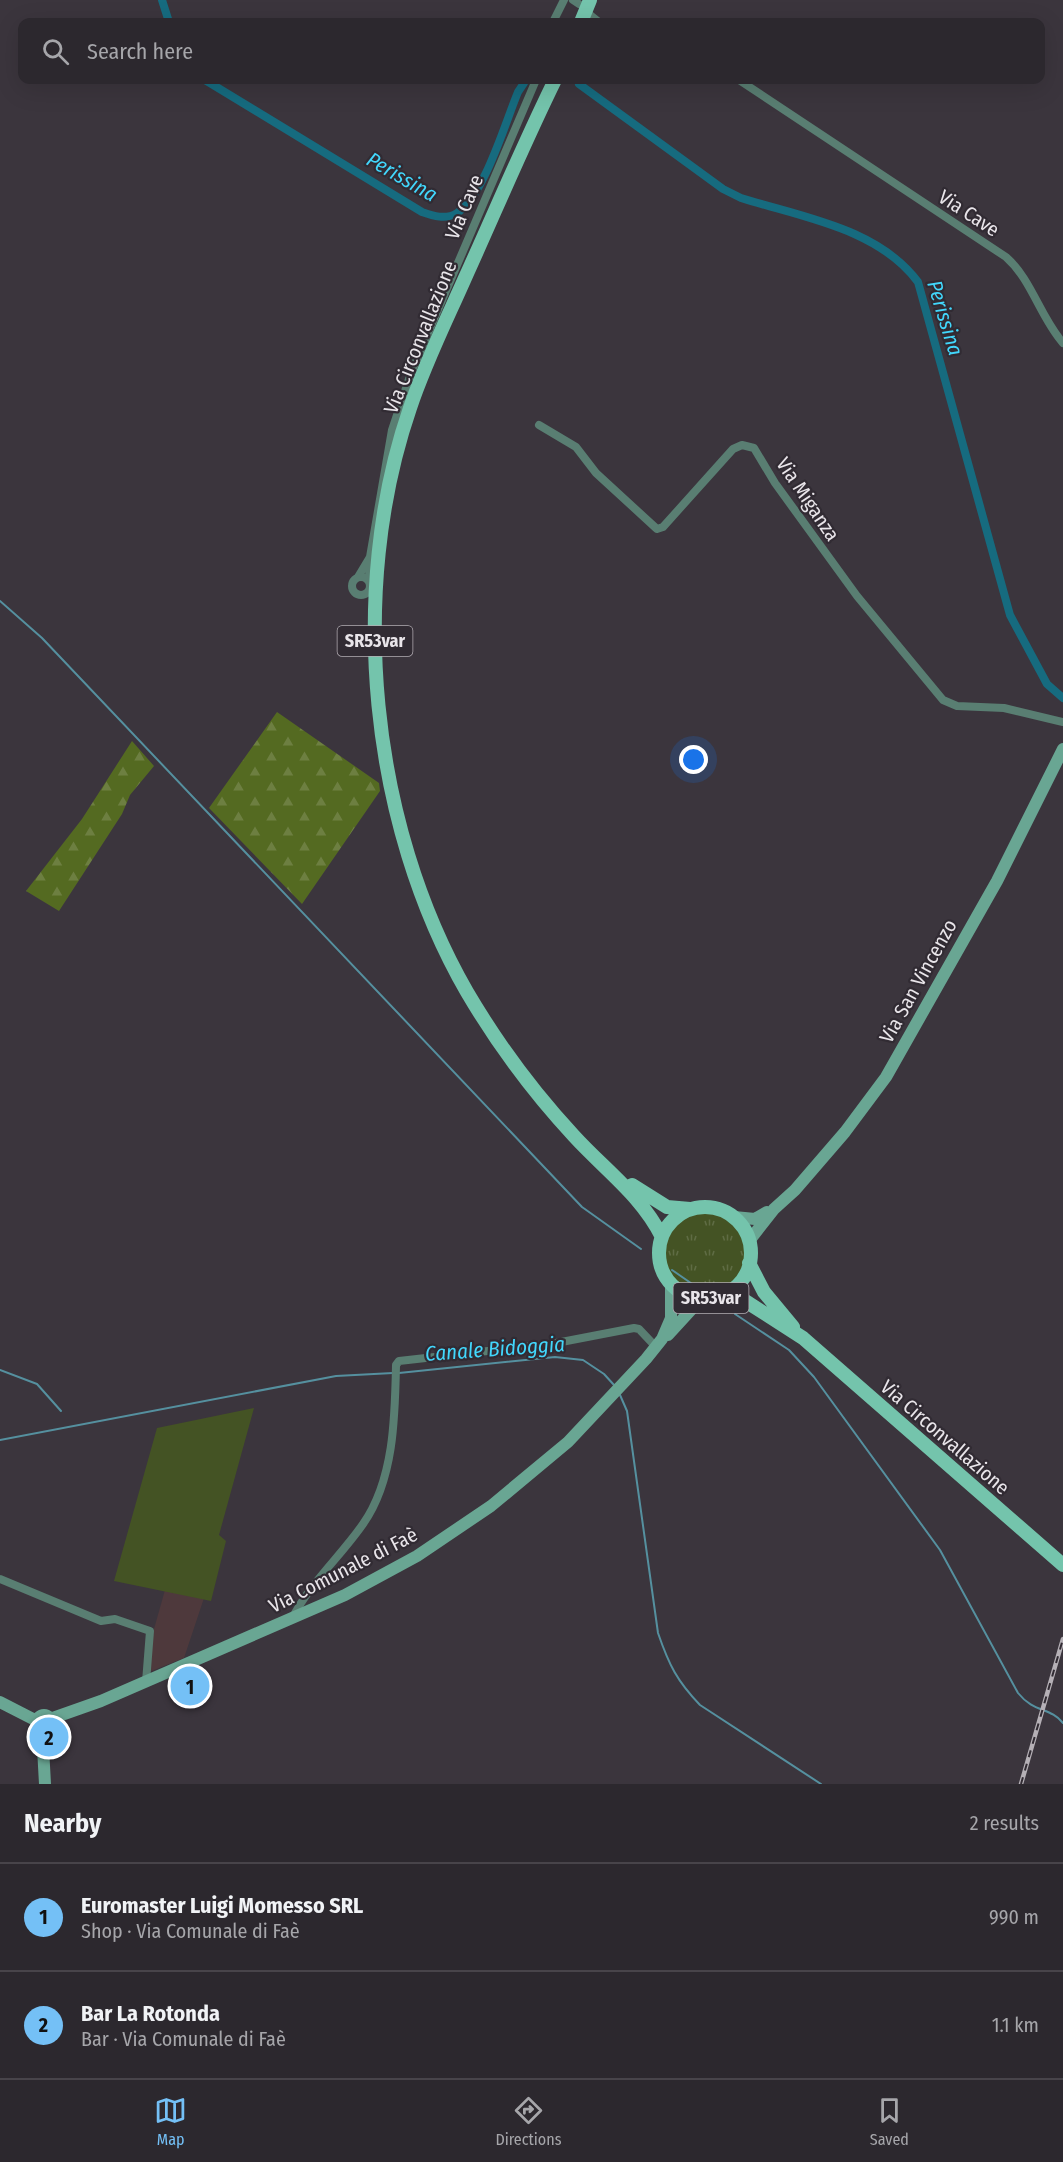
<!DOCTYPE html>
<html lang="en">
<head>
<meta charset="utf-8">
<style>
  :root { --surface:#2c282e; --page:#343036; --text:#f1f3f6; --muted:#a6a6aa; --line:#48444a; --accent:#74c0f6 }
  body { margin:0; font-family:"Fira Sans Condensed",sans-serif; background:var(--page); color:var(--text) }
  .you { position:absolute; left:694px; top:760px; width:21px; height:21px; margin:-15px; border:4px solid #fff; border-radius:50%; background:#1a73e8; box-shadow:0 0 0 9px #1a73e833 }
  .badge { display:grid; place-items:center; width:39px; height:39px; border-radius:50%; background:var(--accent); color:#111; font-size:20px; font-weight:700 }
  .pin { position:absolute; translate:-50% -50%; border:3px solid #fff; box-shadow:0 2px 6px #0006 }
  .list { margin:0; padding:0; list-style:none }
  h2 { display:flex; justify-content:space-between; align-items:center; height:78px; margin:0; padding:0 24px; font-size:26px }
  h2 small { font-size:20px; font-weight:400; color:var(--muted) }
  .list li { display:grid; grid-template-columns:39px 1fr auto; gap:18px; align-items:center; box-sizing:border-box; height:108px; padding:0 24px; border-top:2px solid var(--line) }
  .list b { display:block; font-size:22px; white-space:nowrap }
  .list p { margin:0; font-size:20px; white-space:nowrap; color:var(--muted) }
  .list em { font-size:20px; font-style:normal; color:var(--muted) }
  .icon { flex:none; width:33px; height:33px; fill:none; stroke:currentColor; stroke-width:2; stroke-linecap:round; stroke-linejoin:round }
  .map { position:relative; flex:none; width:1063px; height:1784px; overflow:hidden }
  .search { position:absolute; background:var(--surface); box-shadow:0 6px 24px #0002; left:18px; right:18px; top:18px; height:66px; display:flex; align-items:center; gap:15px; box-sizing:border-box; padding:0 21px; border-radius:12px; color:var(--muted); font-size:22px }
  .sheet { height:294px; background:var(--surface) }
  nav { display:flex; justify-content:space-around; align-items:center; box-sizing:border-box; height:84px; border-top:2px solid var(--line); background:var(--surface); font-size:16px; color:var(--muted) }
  nav a { display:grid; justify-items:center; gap:3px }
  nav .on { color:var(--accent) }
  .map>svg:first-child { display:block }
  .education { fill:#4e393c }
  .grass { fill:url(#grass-tufts) }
  .forest { fill:url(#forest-firs) }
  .pitch { fill:#445324 }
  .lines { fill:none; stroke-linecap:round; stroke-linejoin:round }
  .stream { stroke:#55909f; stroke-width:2 }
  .canal { stroke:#166b7f; stroke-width:8 }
  .street { stroke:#597e72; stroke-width:8 }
  .secondary { stroke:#69a693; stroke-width:12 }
  .primary { stroke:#74c4ac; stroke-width:14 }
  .rail-casing { stroke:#b5b0b6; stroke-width:4.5 }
  .rail { stroke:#312b33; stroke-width:2; stroke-dasharray:7; stroke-linecap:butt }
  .labels { text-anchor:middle; stroke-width:4.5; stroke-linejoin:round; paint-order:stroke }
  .shield { fill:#312b33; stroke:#b2adb3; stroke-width:1.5 }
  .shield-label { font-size:18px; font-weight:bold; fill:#e9e5ea }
  .street-label { font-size:20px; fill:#e9e5ea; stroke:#312b33 }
  .water-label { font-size:21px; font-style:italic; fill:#42d7fc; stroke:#312b33 }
</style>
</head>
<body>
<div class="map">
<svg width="1063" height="1784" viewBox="0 0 1063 1784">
  <defs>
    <pattern id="grass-tufts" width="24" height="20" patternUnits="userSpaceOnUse" patternTransform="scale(1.5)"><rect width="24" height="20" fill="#445324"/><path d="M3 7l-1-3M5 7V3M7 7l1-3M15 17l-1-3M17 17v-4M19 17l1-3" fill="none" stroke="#5f6c44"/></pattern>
    <pattern id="forest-firs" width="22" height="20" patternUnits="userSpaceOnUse" patternTransform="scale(1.5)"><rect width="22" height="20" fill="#546a21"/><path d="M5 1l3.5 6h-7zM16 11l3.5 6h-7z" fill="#6d7f41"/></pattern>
  </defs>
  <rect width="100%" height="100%" fill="#3b353d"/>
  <path class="education" d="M165 1590 204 1598 184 1658 149 1672 152 1636Z"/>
  <path class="grass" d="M663 1252a42 42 0 1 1 84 0a42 42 0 1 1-84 0Z"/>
  <path class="forest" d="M277 712 379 783 380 791 302 904 209 808Z
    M132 741 154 766 130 795 122 814 59 911 26 891 82 819Z"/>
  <path class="pitch" d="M254 1408 219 1535 226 1541 211 1601 114 1581 157 1428Z"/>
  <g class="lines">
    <path class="stream" d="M0 601 42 638 582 1207 641 1249
      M672 1270 698 1288
      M735 1314 789 1350 814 1377 940 1550 1018 1693C1034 1713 1050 1707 1063 1723
      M0 1370 37 1384 61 1411
      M399 1373 555 1357 583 1360 604 1374 614 1385
      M620 1395 627 1411 658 1633C669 1665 677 1681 700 1705L821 1784
      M0 1440 336 1376 393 1373"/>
    <path class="canal" d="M162 0 169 22
      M205 80 422 212C433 216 446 220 457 213 484 196 505 123 518 92L524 83
      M579 84 723 189 741 198C801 217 878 228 918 282L1010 615 1047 684 1063 698"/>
    <path class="street" d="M573 0 579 4
      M589 14 599 22
      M553 22 564 0
      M739 80 1006 257C1032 280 1040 317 1063 343
      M539 425 576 447 596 473 657 529 663 527 733 449 742 445 754 448 775 483 857 596 943 700 957 706 1004 708 1063 722
      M370 557 392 430 411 373 536 80
      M352 586a9 9 0 1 1 18 0a9 9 0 1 1-18 0Z
      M358 577 370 557 369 581
      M0 1579 101 1621 115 1619 150 1631 146 1682
      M292 1619C309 1584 341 1556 363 1524 394 1480 395 1417 396 1365L399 1361 551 1344 634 1328 639 1329 656 1347"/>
    <path class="secondary" d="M734 1217 755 1219 767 1212
      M749 1241 774 1209 795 1190 845 1132 886 1077 997 881 1063 749
      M668 1335 701 1299
      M0 1702 37 1721
      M37 1722a7 7 0 1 1 14 0a7 7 0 1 1-14 0Z
      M50 1719 101 1701 345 1595 417 1556 491 1506 568 1442 646 1359 662 1339 671 1318V1284
      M42 1729 45 1784"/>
    <path class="primary" d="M581 22 590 0
      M555 80C523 145 495 212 465 278 446 321 425 363 410 408 347 591 370 824 467 992 497 1043 534 1093 574 1136 605 1170 641 1195 662 1237
      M632 1185 667 1207 690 1209
      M659 1253a46 46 0 1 1 92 0a46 46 0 1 1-92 0Z
      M749 1263 764 1292 793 1327
      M727 1293 739 1297 803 1338 1063 1565"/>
    <defs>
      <path id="rail" d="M1021 1784 1063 1639"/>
    </defs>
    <use href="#rail" class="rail-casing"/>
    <use href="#rail" class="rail"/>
  </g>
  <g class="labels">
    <g class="shield">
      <rect x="337.5" y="626" width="75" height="30" rx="4.5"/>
      <rect x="673.5" y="1283" width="75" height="30" rx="4.5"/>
    </g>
    <g class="shield-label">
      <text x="375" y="647">SR53var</text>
      <text x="711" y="1304">SR53var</text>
    </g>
    <g class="street-label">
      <text transform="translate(464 207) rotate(-67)" y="7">Via Cave</text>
      <text transform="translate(969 213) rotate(33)" y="7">Via Cave</text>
      <text transform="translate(420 337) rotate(-68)" y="7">Via Circonvallazione</text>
      <text transform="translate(808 499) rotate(56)" y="7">Via Miganza</text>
      <text transform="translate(918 981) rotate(-61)" y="7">Via San Vincenzo</text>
      <text transform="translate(945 1437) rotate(41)" y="7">Via Circonvallazione</text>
      <text transform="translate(343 1570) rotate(-27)" y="7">Via Comunale di Faè</text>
    </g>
    <g class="water-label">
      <text transform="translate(402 177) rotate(30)" y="7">Perissina</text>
      <text transform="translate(945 318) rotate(73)" y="7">Perissina</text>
      <text transform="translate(495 1349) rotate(-4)" y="7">Canale Bidoggia</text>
    </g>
  </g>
</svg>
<div class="you"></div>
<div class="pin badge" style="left:190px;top:1686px">1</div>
<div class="pin badge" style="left:49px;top:1737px">2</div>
<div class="search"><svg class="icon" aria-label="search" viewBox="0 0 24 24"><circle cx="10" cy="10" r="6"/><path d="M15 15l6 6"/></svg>Search here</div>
</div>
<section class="sheet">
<h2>Nearby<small>2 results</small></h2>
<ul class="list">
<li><span class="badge">1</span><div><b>Euromaster Luigi Momesso SRL</b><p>Shop · Via Comunale di Faè</p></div><em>990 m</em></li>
<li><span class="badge">2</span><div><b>Bar La Rotonda</b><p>Bar · Via Comunale di Faè</p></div><em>1.1 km</em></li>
</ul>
</section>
<nav>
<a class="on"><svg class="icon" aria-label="map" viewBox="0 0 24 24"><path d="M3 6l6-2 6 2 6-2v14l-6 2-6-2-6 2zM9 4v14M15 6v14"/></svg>Map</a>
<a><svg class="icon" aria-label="directions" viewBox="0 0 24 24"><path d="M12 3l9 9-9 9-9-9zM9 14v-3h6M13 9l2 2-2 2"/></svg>Directions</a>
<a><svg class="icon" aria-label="saved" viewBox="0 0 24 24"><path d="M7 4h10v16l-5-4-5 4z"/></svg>Saved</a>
</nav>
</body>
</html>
